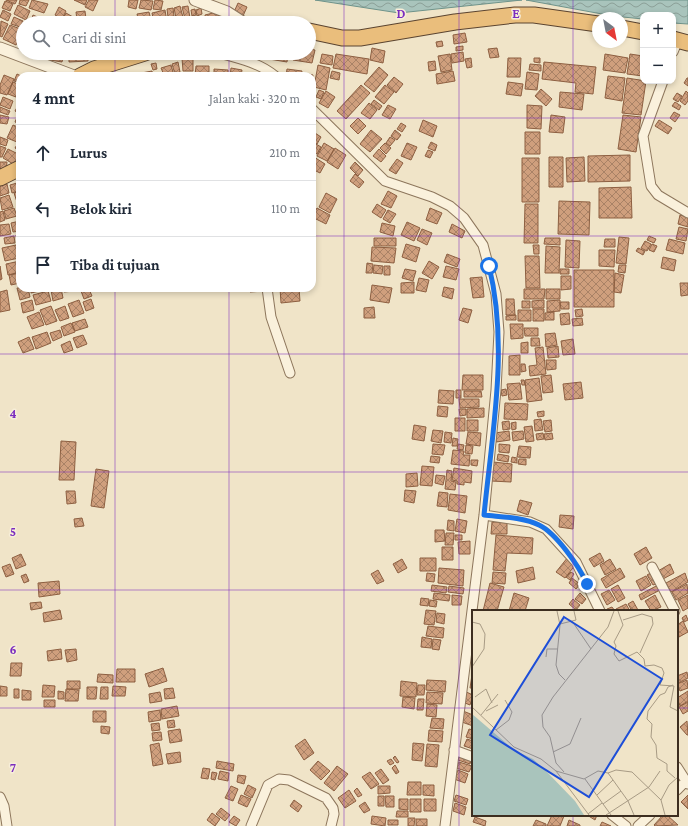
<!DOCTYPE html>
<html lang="id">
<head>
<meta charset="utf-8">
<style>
  :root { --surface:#fff; --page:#f2f2f3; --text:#1f2937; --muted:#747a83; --line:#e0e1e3 }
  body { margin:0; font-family:"Crimson Pro",serif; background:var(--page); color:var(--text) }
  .controls { position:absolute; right:12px; top:12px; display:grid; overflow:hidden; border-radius:8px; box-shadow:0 2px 6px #0003 }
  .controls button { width:36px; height:36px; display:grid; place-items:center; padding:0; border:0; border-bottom:1px solid var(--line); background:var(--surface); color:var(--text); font:20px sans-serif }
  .compass { position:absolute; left:592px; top:12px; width:36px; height:36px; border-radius:50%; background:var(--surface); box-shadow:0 2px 6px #0003; rotate:148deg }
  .stop { position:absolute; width:12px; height:12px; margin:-9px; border:3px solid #1a73e8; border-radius:50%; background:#fff }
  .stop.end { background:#1a73e8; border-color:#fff; box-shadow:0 1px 4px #0008 }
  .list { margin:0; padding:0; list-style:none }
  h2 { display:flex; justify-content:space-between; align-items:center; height:52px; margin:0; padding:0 16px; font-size:17px }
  h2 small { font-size:13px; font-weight:400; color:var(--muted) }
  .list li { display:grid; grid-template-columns:26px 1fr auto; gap:12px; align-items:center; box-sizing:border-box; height:56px; padding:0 16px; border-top:1px solid var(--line) }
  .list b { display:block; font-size:15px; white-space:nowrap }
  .list em { font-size:13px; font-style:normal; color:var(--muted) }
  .icon { flex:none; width:22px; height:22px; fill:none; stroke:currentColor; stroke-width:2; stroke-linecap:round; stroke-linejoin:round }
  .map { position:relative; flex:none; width:688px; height:826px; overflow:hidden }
  .search { position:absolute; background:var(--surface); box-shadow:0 2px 6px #0003; left:16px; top:16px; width:300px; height:44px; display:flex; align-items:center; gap:10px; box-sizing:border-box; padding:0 14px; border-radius:22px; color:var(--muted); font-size:15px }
  .panel { position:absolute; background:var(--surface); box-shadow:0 2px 6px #0003; left:16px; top:72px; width:300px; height:220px; border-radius:12px }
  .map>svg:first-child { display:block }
  .water { fill:url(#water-waves); stroke:#6f938a }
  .building { fill:url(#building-cross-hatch); stroke:#8d5f41 }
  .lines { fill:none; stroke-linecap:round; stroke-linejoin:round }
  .minor-casing { stroke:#8d765c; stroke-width:11 }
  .tertiary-casing { stroke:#8d765c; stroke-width:13 }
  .trunk-casing { stroke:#5b4430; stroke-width:17 }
  .minor { stroke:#faf1dc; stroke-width:9 }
  .tertiary { stroke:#faf1dc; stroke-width:11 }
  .trunk { stroke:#eabe7c; stroke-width:15 }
  .route { stroke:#1a73e8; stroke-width:5 }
  .grid { fill:none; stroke:#7b2cbf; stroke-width:1; stroke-opacity:0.55 }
  .inset-road { fill:none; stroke:#a89b85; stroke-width:1 }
  .view { fill:#1d4ed8; fill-opacity:0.15; stroke:#1d4ed8; stroke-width:2 }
  .inset-edge { fill:none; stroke:#3d2e20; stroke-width:2 }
  .grid-label { font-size:13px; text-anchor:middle; font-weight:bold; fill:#7b2cbf; stroke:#f7eed8; stroke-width:3; stroke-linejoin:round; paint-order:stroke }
</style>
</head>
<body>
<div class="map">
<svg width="688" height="826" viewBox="0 0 688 826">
  <defs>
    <pattern id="water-waves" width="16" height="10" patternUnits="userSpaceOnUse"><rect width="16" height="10" fill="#a9c4bc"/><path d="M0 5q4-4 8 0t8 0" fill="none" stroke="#8ba098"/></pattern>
    <pattern id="building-cross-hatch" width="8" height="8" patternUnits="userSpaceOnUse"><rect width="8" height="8" fill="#cf9f7d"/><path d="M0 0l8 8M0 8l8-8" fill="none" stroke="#a98266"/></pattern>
  </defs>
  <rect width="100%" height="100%" fill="#f0e4c8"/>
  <path class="water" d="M315 0H522L399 13Z
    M526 0H688V24L673 23V15H643V19L613 16Z"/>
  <path class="building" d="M6 0H17L15 4Z
    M20 0H29L26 6 19 4Z
    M32 0 48 4 44 13 29 8Z
    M74 0H87L85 5Z
    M89 0H98L93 11 85 7Z
    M129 0H138L136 9 128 7Z
    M141 0 153 1 151 10 139 8Z
    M155 0 163 1 161 10 153 9Z
    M5 1 13 4 10 11 2 8Z
    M238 3 247 7 243 16 234 12Z
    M18 5 30 11 26 20 14 14Z
    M180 6 184 21 177 23 174 8Z
    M188 6 190 18 185 19 182 7Z
    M59 7 66 11 62 19 55 15Z
    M173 8 174 16 168 17 167 9Z
    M201 8 202 14 197 16 196 10Z
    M195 9 196 15 192 16 191 10Z
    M3 10 11 14 8 21 0 17Z
    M165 10 167 22 154 23 152 13Z
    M85 11 86 19 77 20 76 12Z
    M149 12 151 20 139 23 137 14Z
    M66 13 73 17 70 23 61 22Z
    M213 13 220 16 218 23H206L205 15Z
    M33 15 44 20 42 23 31 21Z
    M14 17 23 21 20 27 11 24Z
    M99 17 107 18V23H98Z
    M174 17 175 23H170L169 18Z
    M202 17 203 23H193L192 19Z
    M191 19V23H186L185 20Z
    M135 20 136 23H122Z
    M1 21 8 24 2 37 0 36Z
    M85 21V23H76V22Z
    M10 25 23 30 16 45 3 39Z
    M465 33 467 42 454 44 453 35Z
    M442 41 443 46 437 47 436 42Z
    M463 46V50L456 51V47Z
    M372 48 385 51 383 63 370 60Z
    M497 48 499 57 490 58 488 49Z
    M309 49 315 50 312 63 293 60 294 53H309Z
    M463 52 464 61 452 63 451 54Z
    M51 53H64L62 62 50 60Z
    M69 53H88V61L69 62Z
    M91 53H103V58L91 59Z
    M264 53H288L287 62 263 58Z
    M322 54 333 56 332 65 320 63Z
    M336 54 369 59 367 74 333 68Z
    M450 54 452 70 441 72 438 56Z
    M605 54 628 58 625 73 603 70Z
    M630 54 643 56V76L627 74Z
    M182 58H193V71H183Z
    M471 58 472 67 467 68 465 59Z
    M508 58H521L520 77H507Z
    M534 58H540V63L534 62Z
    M435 61 436 70 429 71 428 62Z
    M178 62 180 72 175 74 172 64Z
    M544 62 596 67 593 94 575 92 576 83 542 79Z
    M156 63 157 69 153 70 151 64Z
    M530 64 541 65V71L529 70Z
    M171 65 173 72 164 75 161 68Z
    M318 65 330 68 326 90 314 87Z
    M196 66H209V76H195Z
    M379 67 388 75 374 92 364 84Z
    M231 68 242 70 241 76H230Z
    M214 69 228 70V76H214Z
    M287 69 302 71 301 76H286Z
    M152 71 153 76H137L136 74Z
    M332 71 340 73 339 80 330 78Z
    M453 71 455 81 437 84 436 74Z
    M527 72 539 74 537 90 525 89Z
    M304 73 313 75 312 80V76H304Z
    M17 74 21 76 20 83 14 81Z
    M184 74H194V76H184Z
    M4 75 14 79 7 95 0 93V85Z
    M608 76 625 78 622 101 605 98Z
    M394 77 403 84 396 93 387 85Z
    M627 78 646 81 641 115 622 113Z
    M687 78H688V86L684 83Z
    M13 82 20 85 16 97 8 94Z
    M508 82 523 84 521 96 506 94Z
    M361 85 370 93 346 119 337 111Z
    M385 85 394 92 384 104 375 97Z
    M541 89 552 99 546 106 535 96Z
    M319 90 324 92 321 99 316 97Z
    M326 91 335 97 328 108 319 103Z
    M686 91 688 93V101L685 105 680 101Z
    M560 92 584 94 582 110 559 107Z
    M677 93 682 96 678 102 673 99Z
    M3 97 13 101 10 109 0 105Z
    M374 100 382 106 379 110 371 104Z
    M20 102V114L15 111Z
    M675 102 681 106 679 110 672 106Z
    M369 103 377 110 370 119 361 113Z
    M388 105 396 109 390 119 382 115Z
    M527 105 542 106 541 129 527 128Z
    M0 107 10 111 8 115 0 112Z
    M674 112 680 115 675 122 670 118Z
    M0 115 9 117 7 124 0 123Z
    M18 115 20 116V124L15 122Z
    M551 115 565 117 563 133 549 132Z
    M623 115 641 117 636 152 618 149Z
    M358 118 366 126 358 134 350 126Z
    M423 120 437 126 433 137 419 131Z
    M659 120 672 128 668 134 655 126Z
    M401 123 406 126 402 132 397 129Z
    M13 125 20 128V135L17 142 7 138Z
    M371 130 382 139 370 152 360 144Z
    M395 130 401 135 397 140 391 136Z
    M312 131 321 137 317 144 312 141Z
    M525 132H540V154H525Z
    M0 137 8 140 6 146 0 144Z
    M390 137 395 140 390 146 386 143Z
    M431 142 437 145 435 151 428 148Z
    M18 143 20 144V151L15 148Z
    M324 143 334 149 327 161 317 156Z
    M385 143 391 148 386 154 380 148Z
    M407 143 417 147 411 160 401 156Z
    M316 144 321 147 317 154 312 151Z
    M0 146 6 148 2 157H0Z
    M335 148 346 155 338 169 327 162Z
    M8 149 20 155 15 165 3 158Z
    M379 149 386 156 381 162 373 156Z
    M428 150 433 152 430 158 425 156Z
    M630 155V181L588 182V156Z
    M314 157 325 164 320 173 312 169V161Z
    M549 157H563V187H549Z
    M584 157 585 181 567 182 566 158Z
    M522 158H539V202H522Z
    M397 159 403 163 396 174 389 170Z
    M0 162H7L6 172H0Z
    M355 162 363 170 358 176 350 168Z
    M355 174 364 182 359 188 350 181Z
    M17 183 20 190 12 193 10 185Z
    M7 184 9 193 0 196V186Z
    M631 187 632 218H599V188Z
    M20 191V208H19L14 193Z
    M388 191 397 196 391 208 381 204Z
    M326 193 337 199 330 213 319 207Z
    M9 195 13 207 2 210 0 198Z
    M559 201 590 202 589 235 558 234Z
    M377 204 386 210 381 218 372 212Z
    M525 204H538V243H524Z
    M14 208 17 216 6 219 4 211Z
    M317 208 330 215 326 224 312 217Z
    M430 208 442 213 437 224 426 220Z
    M388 210 396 214 390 223 383 219Z
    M3 211 5 220 0 222V212Z
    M680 215 688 217V227L678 224Z
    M20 221V231L13 232 11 223Z
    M407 222 420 228 414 241 401 235Z
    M382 223 395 226 393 236 380 232Z
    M9 224 11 234 0 236V225Z
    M452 224 465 231 462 238 449 232Z
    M679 227 688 229 686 241 676 239Z
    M422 229 432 233 427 245 417 240Z
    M20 234V247H18L16 235Z
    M14 236 15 243 5 244 4 238Z
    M649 236 656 239 654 243 647 240Z
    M619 237 629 238 626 264 616 263Z
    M374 238H396V246H374Z
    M545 238H560V245L544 244Z
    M605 239H615V247H604Z
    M669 239 685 243 683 254 666 250Z
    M566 240 580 241 579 268 565 267Z
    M645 241 651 244 647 251 641 248Z
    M406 244 420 248 416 262 402 257Z
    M652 244 657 246 654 252 649 250Z
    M16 245 19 258 5 261 2 248Z
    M533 245H539V254H534Z
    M546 246 560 247 559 273H545Z
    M372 247 396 248 394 263 371 261Z
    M638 248 645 251 643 255 636 251Z
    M599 250H615L614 267 599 266Z
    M447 254 460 259 457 267 444 262Z
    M525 256H539L540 288H526Z
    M663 257 676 260 674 271 661 268Z
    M20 261V272L8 275 6 264Z
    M429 261 439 267 432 279 422 273Z
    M367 263 373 264 372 273H366Z
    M374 265 383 266 382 274 373 273Z
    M619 265H626L625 273 618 272Z
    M0 266 2 279 0 280Z
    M384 266H390V275H384Z
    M446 266 459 269 456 280 443 277Z
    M405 269 416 271 413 281 402 278Z
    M560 269H569V274H560Z
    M574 270H614V307H574Z
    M20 273V283L11 285 9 275Z
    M615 273 624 275 621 293 614 292Z
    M561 276H571V289L561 290Z
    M482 277 484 297 473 298 470 278Z
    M419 278 429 280 426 292 416 290Z
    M414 282V293H401V283Z
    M680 283H688V295L681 296Z
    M372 285 392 288 389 303 370 300Z
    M444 287 454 289 452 299 442 296Z
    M17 288H28L30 297 20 300Z
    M31 288H42L43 290 31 293Z
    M61 288 63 298 53 301 51 290Z
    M63 288H73L74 291 64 292Z
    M249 288H264V291L250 292Z
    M280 288H299L300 301 281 303Z
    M89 289 92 296 84 299 81 291Z
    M524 289H545L544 299H524Z
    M546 289H560V299H546Z
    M7 290 10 310 0 312V292Z
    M48 291 51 301 36 305 33 295Z
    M91 299 94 308 86 311 83 302Z
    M506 299H514L515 315H506Z
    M32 300 34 310 23 313 21 303Z
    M79 300 84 313 73 317 68 304Z
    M544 300V308H532V301Z
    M560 300V311L547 312V301Z
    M522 301H530V308H522Z
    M560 302H569V309H561Z
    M51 306 57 321 46 325 40 310Z
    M65 306 69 318 60 321 55 310Z
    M374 307 375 318H364V308Z
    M463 308 472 310 468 323 459 320Z
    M533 309H544V321H533Z
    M582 309 583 316 576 317 575 310Z
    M518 310H531V321H518Z
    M39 312 44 325 32 329 27 317Z
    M554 312V320H545V313Z
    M569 313 570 324 561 325 560 314Z
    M516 315V320H506V316Z
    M582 318 583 325 573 326 572 319Z
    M85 319 88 327 75 331 72 323Z
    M71 323 75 332 64 336 61 327Z
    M510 324H523V338L511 339Z
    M524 328H538V336H525Z
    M60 330 62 337 53 341 50 333Z
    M47 332 51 343 36 349 32 337Z
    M555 333 557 345 546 347 545 334Z
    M83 335 87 344 77 348 73 338Z
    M29 337 34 349 23 353 18 342Z
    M531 338H539L540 346H531Z
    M573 339 575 354 563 355 561 341Z
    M70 341 73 350 64 353 61 345Z
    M528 342V353H521V343Z
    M558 346 559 357 548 358 547 348Z
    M543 347 546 374 530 376 529 366 537 365 535 348Z
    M520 355V375H509V356Z
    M546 360H556V369L547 370Z
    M521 364H525L526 371 521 372Z
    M463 375H483V390H462Z
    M551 375 553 392 543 393 541 376Z
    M539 378 542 400 527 402 525 380Z
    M521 380H524L525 385H522Z
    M581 382 583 398 565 400 563 384Z
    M520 383 522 399 509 400 507 384Z
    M506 389 507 395 502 396 501 390Z
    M439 390 454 391 453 404 438 403Z
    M456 390H461V398H456Z
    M464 391H481L482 397H464Z
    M459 399H479V407L460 408Z
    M505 403 528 404 527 420 504 419Z
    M438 406 448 407 447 417 437 416Z
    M484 408V417L467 418V409Z
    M459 409H466V415L460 416Z
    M544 411V416L538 417 537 412Z
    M455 418H465V431H455Z
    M541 419 543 430 535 431 534 420Z
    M467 420H478V431H467Z
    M551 420 552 431 545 432 543 421Z
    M509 421 510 429 503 430 502 422Z
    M516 422V429L512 430 511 423Z
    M414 425 426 427 424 441 412 439Z
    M532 426 534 441 526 442 524 427Z
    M433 430 443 431 441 443 431 441Z
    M509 431 510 440 496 442 495 433Z
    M523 431 524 439 513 441 512 432Z
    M445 432 452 433 451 443 444 442Z
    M468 432 481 433 480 446 466 444Z
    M543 433 544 439 537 440 536 434Z
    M552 433 553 439 545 440 544 434Z
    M453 438 458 439 457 446H452Z
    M61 441 76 442 74 480H59Z
    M433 444 445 445 443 455 432 454Z
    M458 444 464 445 463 450 457 449Z
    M499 444 510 445 509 453 499 452Z
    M466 445 473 446 472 454 465 453Z
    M519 446 531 447 530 458 517 457Z
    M453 450 464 451 463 455H470L469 466 451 464Z
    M498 454 509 456 508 462 497 460Z
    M431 456 440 457 439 463 430 462Z
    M512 457 517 458V463L511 462Z
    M519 459H526V465L518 464Z
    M471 460H478L477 466 471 465Z
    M493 462 512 464 511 482 491 481Z
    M422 466 434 467 432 486 420 485Z
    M454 468 472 471 471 483 464 482V485L457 484V481L452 480Z
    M96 469 109 471 104 508 91 506Z
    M447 470 452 471 451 481 456 482 455 490 445 489Z
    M417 473 418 486 406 487V474Z
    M436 475 445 476 443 485 435 483Z
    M405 490 416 491 414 503 404 501Z
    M66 491H75L76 503 67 504Z
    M439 492 448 493 447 507 437 506Z
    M450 494 467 496 465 513 448 510Z
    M520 500 532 503 528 515 517 511Z
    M560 515 574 516 573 529 559 527Z
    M82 518 84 526 75 527 74 519Z
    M457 519 467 521 465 533 455 531Z
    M448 520 454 521V531L447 530Z
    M492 522H507V534H491Z
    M435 530H444L445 541 435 542Z
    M446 533H454L453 545H445Z
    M455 535H462V540H455Z
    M496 535 533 538 532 554 507 553 505 571 493 570Z
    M470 541V554H459L458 542Z
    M442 547H453V560H442Z
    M646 547 652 558 640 565 634 554Z
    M600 553 604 561 594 567 589 559Z
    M21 554 26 565 16 569 12 558Z
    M568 557 576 564 565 578 556 572Z
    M420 558H436V571H420Z
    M402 559 407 568 398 573 393 564Z
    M610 559 616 569 605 575 600 565Z
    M10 564 14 574 6 577 2 567Z
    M670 564 674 573 663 579 658 571Z
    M533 567 535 579 518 583 516 571Z
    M439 568 464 570 463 586 438 583Z
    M620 568 625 577 606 588 601 579Z
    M378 570 384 581 377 584 371 574Z
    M654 571 660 582 653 585 647 575Z
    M493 572 506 573 505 584 492 583Z
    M571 572 574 574 570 580 566 577Z
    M427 573 435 574 434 582 426 581Z
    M685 573 688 582 671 592 666 583Z
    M26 574 29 581 24 583 21 576Z
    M646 576 651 585 641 591 636 581Z
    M572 578 580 584 576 589 569 583Z
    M59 581 60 594 39 597 38 583Z
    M490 583 504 587 497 611H483Z
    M660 584 662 589 641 600 639 595Z
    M687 584 688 593 676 600 672 592Z
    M432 585 447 587 446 593 431 591Z
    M618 585 625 598 618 602 611 589Z
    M449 586 464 588 463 594 448 592Z
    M609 590 615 600 607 605 601 594Z
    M434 593 450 595 449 601 433 599Z
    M514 593 529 598 525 611H509Z
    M580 593 586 599 582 604 575 599Z
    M452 595 462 596 461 605H452Z
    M655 595 661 607 651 611 645 601Z
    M688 595V608L683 611 678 600Z
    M421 598 429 599 428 606 420 605Z
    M573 599 580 605 576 610 569 604Z
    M430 600 437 601 436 607 429 606Z
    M633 601 638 610 635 611H632L628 604Z
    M41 602 42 608 31 610 30 603Z
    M626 604 630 611H617L616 609Z
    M612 607 615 611H608L607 609Z
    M60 610 62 619 44 622 43 613Z
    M426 610 436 611 434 625 424 624Z
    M437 613 445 614 444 624 436 622Z
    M686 615 688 620 684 622 682 618Z
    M683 621 688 632 679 637 677 625Z
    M428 626 444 628 443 638 426 636Z
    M422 637 432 639 431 648 421 647Z
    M433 639 441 640 439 650 432 649Z
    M61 649 62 659 48 661 47 651Z
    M76 649 77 660 67 662 65 650Z
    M11 663H22L21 676H10Z
    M163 668 167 681 149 687 145 674Z
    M473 668V688H470Z
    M117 669H135V682H116Z
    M687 672 688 678 678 683 677 676Z
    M98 674 113 675V683L97 682Z
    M427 680 446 681 445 692 426 690Z
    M687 680 688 688 680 691 677 684Z
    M67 681H80V689H67Z
    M401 681 417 683 416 697 400 696Z
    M43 685 55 686 54 697H42Z
    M418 685H425L424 695H417Z
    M0 686 7 687V696H0Z
    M113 686 126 687 125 696H112Z
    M87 687H97L96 699H87Z
    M101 687H108V699H100Z
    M173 688 175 698 165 699 164 689Z
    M14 689H19V698H14Z
    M66 689 79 690 78 701H65Z
    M22 690 31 691V700H22Z
    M58 691 64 692V699H58Z
    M464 691 473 695 470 705 460 701Z
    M688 691V701L680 706 677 698Z
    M160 692 162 701 150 703 149 694Z
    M427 692 443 693 442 704 426 703Z
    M403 697 415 698 414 709 402 707Z
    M418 699H424L423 710H417Z
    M44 700H55V707H44Z
    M688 702V711L683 714 679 707Z
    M427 704 437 705 436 717 426 716Z
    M177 706 179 716 162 719 161 709Z
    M160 710 161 720 149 722 148 712Z
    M93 711H106V722H93Z
    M463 711 473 715V726L459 721Z
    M432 718 444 719 443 729 430 728Z
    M174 720 175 727 168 728 167 721Z
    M687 721 688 735H687L680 727Z
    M159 723 160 730 152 731 151 724Z
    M101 726 110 727 109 734 101 733Z
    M180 729 182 741 170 743 168 731Z
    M469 729 473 730V739L466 737Z
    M429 730 443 731 442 742 428 741Z
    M161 732 162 740 153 741 152 733Z
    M305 739 314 753 304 760 295 746Z
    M467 739 473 741V749L464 746Z
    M159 743 163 764 153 766 150 745Z
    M413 743 424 744 422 761 412 760Z
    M427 744 439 745 437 767 425 766Z
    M180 752 181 762 168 764 166 754Z
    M457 752 472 757 470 764 455 759Z
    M395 756 399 762 397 763 393 758Z
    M391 759 394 763 390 765 387 761Z
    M217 761 234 764 233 771 216 768Z
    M318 761 330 771 321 780 310 770Z
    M459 762 472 766 469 772 456 768Z
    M395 765 399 772 396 774 392 768Z
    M337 766 348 774 334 791 324 783Z
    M203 768 210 769 208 779 201 778Z
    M381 769 389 780 383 784 375 773Z
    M458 770 468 774 465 783 454 779Z
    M220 771 229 773 228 781 218 779Z
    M212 772 217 773 215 780 211 779Z
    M370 772 379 784 371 789 362 777Z
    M238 775 246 776 244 784 237 782Z
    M408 782H421V795H407Z
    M248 785 256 789 252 798 244 794Z
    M423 785H434V796L423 795Z
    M231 786 238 789 233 801 225 798Z
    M378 786H390V793L378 794Z
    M357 788 362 795 358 797 354 791Z
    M349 790 356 801 345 808 338 798Z
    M241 795 251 799 247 807 238 803Z
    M456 795 468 799 466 805 454 801Z
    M688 795V809L681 802Z
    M378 796H384V806H378Z
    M385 796H394V807H386Z
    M399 799H408V810L399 809Z
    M410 799H421V812H410Z
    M424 799H436V811H424Z
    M294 800 302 806 298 812 290 806Z
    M365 802 370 810 364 813 359 806Z
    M455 803 466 807 464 815 453 811Z
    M221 808 230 815 225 821 216 814Z
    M397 811H408V817H396Z
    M212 813 220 819 215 826 207 820Z
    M552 815 564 816 560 826H547Z
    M587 815H597L595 820Z
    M663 815H667L678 825 655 826 654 825Z
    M234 816 240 820 236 826 229 822Z
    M372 816 386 818 385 826 371 824Z
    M475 817 486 821 485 826 473 822Z
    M408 818H415L414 826H408Z
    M416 819H427V826H416Z
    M388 820H398V825H388Z
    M536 820 546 824V826H533Z
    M569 820 580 825V826H567Z
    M602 822 611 826H600Z"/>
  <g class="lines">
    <defs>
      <path id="minor" d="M673 52 678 40
        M219 53C238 58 260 63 275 76
        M663 81 643 136 651 186 658 195 688 213
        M312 109 385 181 432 197 450 206 464 218 483 245 496 294 499 332 496 390 484 515 445 826
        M267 288 271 317 290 373
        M484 515 530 522 546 529 576 562 600 611
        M652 567 675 611
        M454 750 473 757
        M677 767 688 784
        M677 790 685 782
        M0 797 4 806 7 826
        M612 815 626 826
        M251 826 268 785 279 779 289 780 326 798 333 808 334 814 331 826
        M638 826 650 815"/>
      <path id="tertiary" d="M195 0 227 12 244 23
        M0 48 74 76"/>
      <path id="trunk" d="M622 28 643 32
        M309 31 342 38H360L455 22 515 15H534L598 24
        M673 39 688 43
        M80 76 94 69 145 53
        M0 178 20 168"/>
    </defs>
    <use href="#minor" class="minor-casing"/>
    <use href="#tertiary" class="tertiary-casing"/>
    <use href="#trunk" class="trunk-casing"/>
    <use href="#minor" class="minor"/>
    <use href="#tertiary" class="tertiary"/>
    <use href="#trunk" class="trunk"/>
  </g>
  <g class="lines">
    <path class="route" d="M489 266C509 347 492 433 484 515 501 517 523 517 539 525 556 533 579 566 587 584"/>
  </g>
  <path class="grid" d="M115 0V23M229 0V23M344 0V826M459 0V826M573 0V611M115 53V76M229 53V76M0 118H20M312 118H688M0 236H20M312 236H688M115 288V826M229 288V826M0 354H688M0 472H688M0 590H688M0 708H473M677 708H688M573 815V826"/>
  <g transform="translate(472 610)">
    <rect width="206" height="206" fill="#f0e4c8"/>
    <path d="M0 104 42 140 61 149 75 162 103 191 112 205H0Z" fill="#a9c4bc"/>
    <path class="inset-road" d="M85 1 88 15 84 55 87 64 93 70M146 1 151 15 142 32 144 36 142 44 147 51 165 42 172 49 173 56 182 55 190 58 192 63 188 75 202 76 198 97 206 101M151 10 170 4 180 7 181 14 168 43M100 11 119 39M0 12 8 14 13 24 12 39 0 57M88 14 104 10 102 1M74 47 75 39H86M201 75 196 77 193 83 188 85 176 101 175 109 180 114 179 127 184 135 185 148 195 154V161L203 168M3 87 14 79 20 93M0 97 42 137 69 149 84 161 112 169 126 161 136 163 156 191 162 205M14 101 26 95M9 105 26 84M24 120 37 110 40 102 33 90M81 142 98 134 109 108M84 161 117 205M92 162 84 153 78 127 71 117 70 105 81 87 136 17 142 1M136 163 144 160 160 162 189 190 193 205M113 169 139 205M125 185 141 170M189 190 197 175 206 167M131 194 149 181M116 204 130 193M134 205 177 177 188 161"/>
    <path class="view" d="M92 7 190 69 117 187 18 125Z"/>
    <rect width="206" height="206" class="inset-edge"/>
  </g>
  <g class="grid-label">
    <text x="401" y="18">D</text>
    <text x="516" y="18">E</text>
    <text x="13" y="418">4</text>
    <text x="13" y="536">5</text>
    <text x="13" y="654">6</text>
    <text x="13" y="772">7</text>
  </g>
</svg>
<div class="controls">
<button>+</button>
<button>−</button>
</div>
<svg class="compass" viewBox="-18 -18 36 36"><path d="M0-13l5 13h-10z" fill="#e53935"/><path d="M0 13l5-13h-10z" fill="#747a83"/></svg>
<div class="stop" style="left:489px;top:266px"></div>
<div class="stop end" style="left:587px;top:584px"></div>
<div class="search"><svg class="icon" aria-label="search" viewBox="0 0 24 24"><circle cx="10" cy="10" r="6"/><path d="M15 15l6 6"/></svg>Cari di sini</div>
<section class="panel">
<h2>4 mnt<small>Jalan kaki · 320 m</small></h2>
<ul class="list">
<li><svg class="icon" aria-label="ahead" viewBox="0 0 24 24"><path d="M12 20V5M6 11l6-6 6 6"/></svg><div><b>Lurus</b></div><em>210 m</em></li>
<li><svg class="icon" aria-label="left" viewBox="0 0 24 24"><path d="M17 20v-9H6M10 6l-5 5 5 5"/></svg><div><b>Belok kiri</b></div><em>110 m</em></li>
<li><svg class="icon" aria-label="arrive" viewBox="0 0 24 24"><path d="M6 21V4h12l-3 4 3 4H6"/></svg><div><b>Tiba di tujuan</b></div></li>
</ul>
</section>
</div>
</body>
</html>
